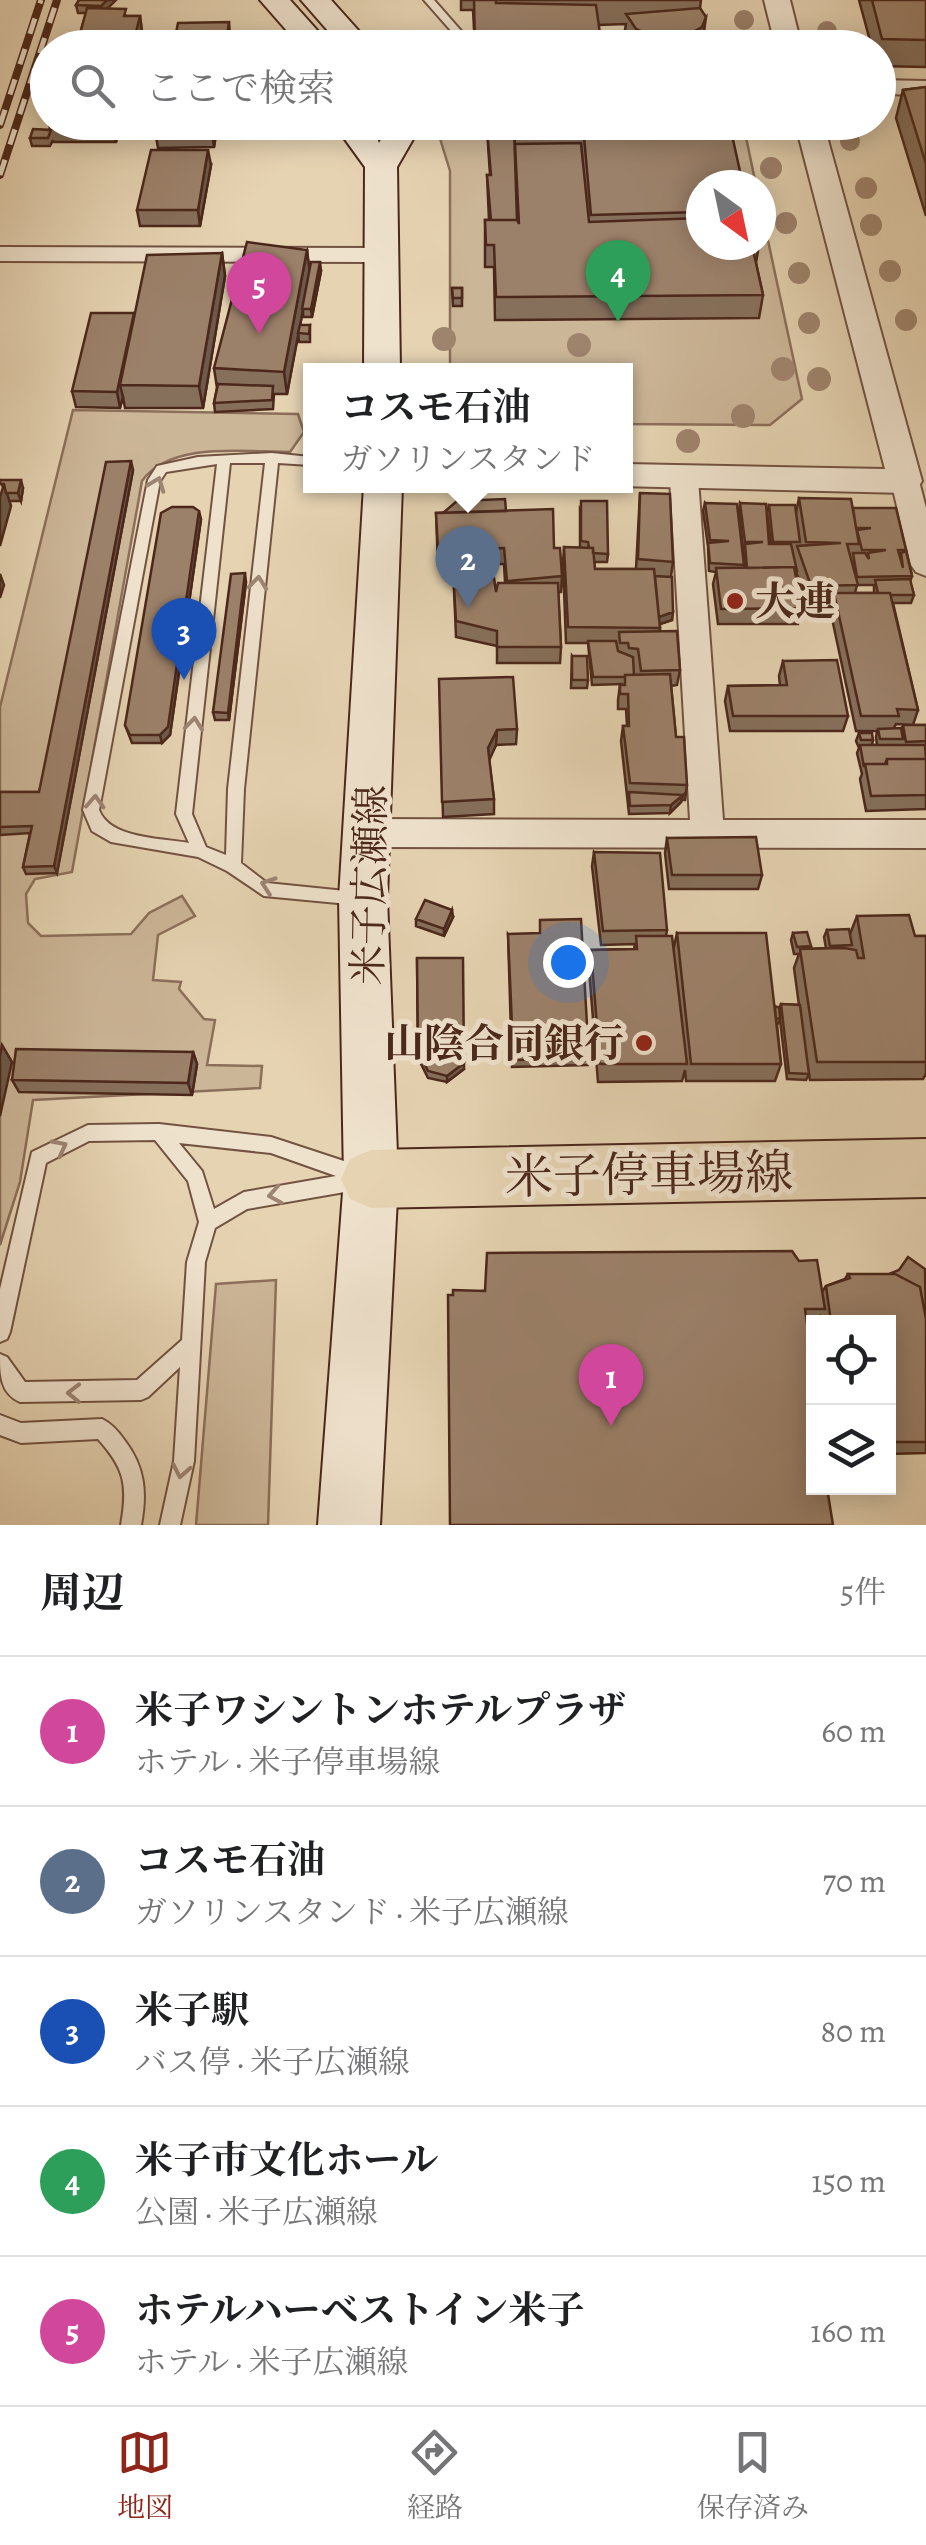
<!DOCTYPE html>
<html lang="ja">
<head>
<meta charset="utf-8">
<style>
  :root { --surface:#fff; --page:#f6f6f6; --text:#202124; --muted:#757577; --line:#e0e0e0; --accent:#8f2418 }
  body { margin:0; font-family:Alegreya,"Noto Serif JP",serif; background:var(--page); color:var(--text) }
  .controls { position:absolute; right:30px; bottom:30px; display:grid; overflow:hidden; border-radius:0px; box-shadow:0 5px 25px #0003 }
  .controls button { width:90px; height:90px; display:grid; place-items:center; padding:0; border:0; border-bottom:2px solid var(--line); background:var(--surface); color:var(--text); font:50px sans-serif }
  .compass { position:absolute; left:686px; top:170px; width:90px; height:90px; border-radius:50%; background:var(--surface); box-shadow:0 5px 25px #0003; rotate:147deg }
  .you { position:absolute; left:568px; top:962px; width:35px; height:35px; margin:-25px; border:8px solid #fff; border-radius:50%; background:#1a73e8; box-shadow:0 0 0 15px #1a73e833 }
  .badge { display:grid; place-items:center; width:65px; height:65px; border-radius:50%; background:var(--accent); color:#fff; font-size:32px; font-weight:700 }
  .pin { position:absolute; translate:-50% -82px; filter:drop-shadow(0 2px 5px #0008) }
  .pin::after { content:''; position:absolute; top:52px; width:35px; height:30px; background:inherit; clip-path:polygon(0 0,100% 0,50% 100%) }
  .popup { position:absolute; left:303px; top:363px; width:330px; height:130px; box-sizing:border-box; display:grid; place-content:center; border-radius:0px; background:var(--surface); filter:drop-shadow(0 2px 8px #0005); font-size:32px; white-space:nowrap; color:var(--muted) }
  .popup b { font-size:38px; color:var(--text) }
  .popup::after { content:''; position:absolute; left:50%; top:100%; margin-left:-20px; border:20px solid transparent; border-top-color:var(--surface) }
  .list { margin:0; padding:0; list-style:none }
  h2 { display:flex; justify-content:space-between; align-items:center; height:130px; margin:0; padding:0 40px; font-size:42px }
  h2 small { font-size:32px; font-weight:400; color:var(--muted) }
  .list li { display:grid; grid-template-columns:65px 1fr auto; gap:30px; align-items:center; box-sizing:border-box; height:150px; padding:0 40px; border-top:2px solid var(--line) }
  .list b { display:block; font-size:38px; white-space:nowrap }
  .list p { margin:0; font-size:32px; white-space:nowrap; color:var(--muted) }
  .list em { font-size:32px; font-style:normal; color:var(--muted) }
  .icon { flex:none; width:55px; height:55px; fill:none; stroke:currentColor; stroke-width:2; stroke-linecap:round; stroke-linejoin:round }
  .map { position:relative; flex:none; width:926px; height:1525px; overflow:hidden }
  .search { position:absolute; background:var(--surface); box-shadow:0 5px 25px #0003; left:30px; right:30px; top:30px; height:110px; display:flex; align-items:center; gap:25px; box-sizing:border-box; padding:0 35px; border-radius:55px; color:var(--muted); font-size:38px }
  .sheet { height:880px; background:var(--surface) }
  nav { display:flex; justify-content:space-around; align-items:center; box-sizing:border-box; height:140px; border-top:2px solid var(--line); background:var(--surface); font-size:28px; color:var(--muted) }
  nav a { display:grid; justify-items:center; gap:5px }
  nav .on { color:var(--accent) }
  .map>svg:first-child { display:block }
  .green { fill:#ccb698; stroke:#8c6f5a; stroke-width:2.5 }
  .lines { fill:none; stroke-linecap:round; stroke-linejoin:round }
  .stream { stroke:#886c57; stroke-width:9 }
  .service-casing { stroke:#725341; stroke-width:4 }
  .minor-casing { stroke:#725341; stroke-width:4 }
  .tertiary-casing { stroke:#725341; stroke-width:4 }
  .secondary-casing { stroke:#4b281b; stroke-width:4 }
  .primary-casing { stroke:#4b281b; stroke-width:4 }
  .service { fill:#efe2cd; fill-rule:evenodd }
  .minor { fill:#efe2cd; fill-rule:evenodd }
  .tertiary { fill:#efe2cd; fill-rule:evenodd }
  .secondary { fill:#efe2cd; fill-rule:evenodd }
  .primary { fill:#e6d3b2; fill-rule:evenodd }
  .rail-casing { stroke:#4b281b; stroke-width:8 }
  .rail { stroke:#efe2cd; stroke-width:5; stroke-dasharray:16; stroke-linecap:butt }
  .tree { fill:#9f846d }
  .wall { fill:#866f5b; stroke:#4b281b; stroke-width:2.5; fill-rule:evenodd }
  .shaded-wall { fill:#6d5a4a; stroke:#4b281b; stroke-width:2.5 }
  .building { fill:#9c816a; stroke:#4b281b; stroke-width:2.5 }
  .oneway { stroke:#9d8574 }
  .poi-dot { fill:#8f2418; stroke:#efe2cd; stroke-width:4 }
  .labels { text-anchor:middle; stroke-width:10; stroke-linejoin:round; paint-order:stroke }
  .poi-label { font-size:40px; font-weight:bold; fill:#4b281b; stroke:#efe2cd; text-anchor:start }
  .street-label { font-size:40px; fill:#4b281b; stroke:#efe2cd }
  .near-street-label { font-size:48px; fill:#4b281b; stroke:#efe2cd }
</style>
</head>
<body>
<div class="map">
<svg width="926" height="1525" viewBox="0 0 926 1525">
  <rect width="100%" height="100%" fill="#e6d3b2"/>
  <filter id="stains"><feTurbulence type="fractalNoise" baseFrequency=".002" numOctaves="4"/><feColorMatrix values="0 0 0 0 .2 0 0 0 0 .09 0 0 0 0 .02 0 0 0 .5 -.17"/></filter>
  <radialGradient id="worn" r=".72"><stop offset=".6" stop-color="#630" stop-opacity="0"/><stop offset="1" stop-color="#630" stop-opacity=".3"/></radialGradient>
  <path class="green" d="M449 122 514 129 547 122 743 123 756 185H701V245H761V208L802 399 770 425 626 424V370H450V171L438 132H449Z
    M73 410 298 414 304 432 290 452C245 452 171 441 142 481L72 872 35 879 26 894 28 923 41 936 131 934 149 913 182 896 195 916 158 935 153 980 181 982 179 989 204 1019 215 1020 207 1065 262 1066 260 1088 33 1100 20 1182 0 1245V707Z
    M276 1280 268 1525H196L216 1284Z"/>
  <g class="lines">
    <path class="stream" d="M442 37H446V48
      M479 122 509 127 542 122"/>
    <defs>
      <path id="service" d="M424 0H434L463 33 464 48H454L453 33Z
        M272 453 310 457V465L278 463 244 789 241 863 267 883 365 893 367 898 365 903 359 905 264 896 227 871 198 857 111 842 92 831 83 810 148 480 157 466 198 457ZM230 463H265L228 789 226 855 206 847 192 814ZM217 464 176 814 189 843C161 838 110 839 99 810L160 481 166 472Z
        M159 1124 271 1137 362 1167 368 1170 371 1180 368 1186 362 1189 247 1209 215 1228 205 1262 194 1461 180 1525H160L174 1461 180 1367 148 1397 141 1400 20 1402C0 1393 0 1374 0 1354L7 1357 25 1382 137 1380 182 1340 187 1262 199 1222 188 1181 155 1140 89 1141 46 1163 10 1332 7 1339 0 1342V1289L32 1152 88 1125ZM179 1143 271 1153 336 1176 244 1192 214 1209 202 1171Z
        M0 1415 21 1423 102 1419C112 1424 119 1432 125 1441 145 1467 147 1493 141 1525H121C128 1485 125 1469 98 1439L21 1443 0 1435Z"/>
      <path id="minor" d="M878 80 926 81V95L878 94Z
        M0 247 380 248 392 255 380 262 0 261Z
        M684 469 698 479 723 820H926V848L369 847 357 843 352 833 357 823 369 819 690 820 670 479Z
        M905 471 919 481 926 508V576L916 572 911 565 891 481Z"/>
      <path id="tertiary" d="M764 0H790L802 48H776Z
        M795 122H823L922 481 917 489 905 493 618 486H626V464L885 469Z"/>
      <path id="secondary" d="M260 0H290L333 48H302Z
        M301 0H331L374 48H343Z
        M340 122H371L379 143 384 134 381 122H412L416 134 397 167 400 370H364L365 167 344 138Z
        M364 486H402L387 898 398 1179 380 1525H318L344 1179 339 898Z"/>
      <path id="primary" d="M926 1139V1197L371 1208 350 1199 341 1179 350 1159 371 1150Z"/>
    </defs>
    <use href="#service" class="service-casing"/>
    <use href="#minor" class="minor-casing"/>
    <use href="#tertiary" class="tertiary-casing"/>
    <use href="#secondary" class="secondary-casing"/>
    <use href="#primary" class="primary-casing"/>
    <use href="#service" class="service"/>
    <use href="#minor" class="minor"/>
    <use href="#tertiary" class="tertiary"/>
    <use href="#secondary" class="secondary"/>
    <use href="#primary" class="primary"/>
    <defs>
      <path id="rail" d="M0 125 41 0
        M0 175 57 0"/>
    </defs>
    <use href="#rail" class="rail-casing"/>
    <use href="#rail" class="rail"/>
  </g>
  <g class="tree">
    <circle cx="744" cy="20" r="10"/>
    <circle cx="827" cy="31" r="10"/>
    <circle cx="850" cy="141" r="10"/>
    <circle cx="771" cy="168" r="11"/>
    <circle cx="866" cy="188" r="11"/>
    <circle cx="786" cy="223" r="11"/>
    <circle cx="871" cy="225" r="11"/>
    <circle cx="890" cy="271" r="11"/>
    <circle cx="799" cy="273" r="11"/>
    <circle cx="906" cy="320" r="11"/>
    <circle cx="809" cy="323" r="11"/>
    <circle cx="444" cy="339" r="12"/>
    <circle cx="579" cy="345" r="12"/>
    <circle cx="783" cy="369" r="12"/>
    <circle cx="819" cy="379" r="12"/>
    <circle cx="743" cy="416" r="12"/>
    <circle cx="688" cy="441" r="12"/>
  </g>
  <path class="wall" d="M79 0 127 16H140L142 32 139 48H62L78 41 86 13H78L76 5Z
    M461 0H701L700 8 704 32 700 43 690 48H642L635 44 625 30 626 24 598 25 602 48H475L473 10H461Z
    M859 0H926V67L878 66V48H872Z
    M926 87V216L896 118 903 90Z
    M49 122H121L116 142H53V140L50 146H32L30 138 50 130Z
    M218 122 214 147 158 148 154 125Z
    M516 122 607 135 701 185V245H759L756 263 763 295 759 318 495 320 494 267H485V220H489L487 175H490L487 129 514 151Z
    M625 122H706L705 128 626 129Z
    M211 165 200 226H140L137 210Z
    M307 250 309 271H321L312 317H303V311L299 329 310 325V342H299L298 334 287 394H274L273 409 215 412 214 403 217 388 214 368Z
    M222 253 225 276 203 408H125L123 397 120 408 76 407 72 391 134 313Z
    M452 288H462V306H453Z
    M133 470 57 873 26 874 23 867 30 833 0 835V792H39Z
    M0 480 23 488 21 501H9L11 506Z
    M640 493 673 562 671 576 672 620 660 624V631L680 670 677 685 671 686 676 737 687 785 685 800H682L681 802 670 813 629 814 621 741 623 726H627L626 709H618V700L620 685 623 684 592 685 588 643H566L563 563 564 547 580 548V509L608 554 607 562H594L595 569H636Z
    M799 498 853 508 906 550 912 576 910 582 914 595 911 603H893L918 710 913 725 896 724 894 728 901 730 903 725H926V809L866 811 860 779 862 774 857 753 859 748 856 741 859 733 873 740 872 745H877L876 737 877 731H856L830 609 832 601H817L819 608 816 616 805 617 802 605 804 597H806L796 572V575L802 608 798 624H718L713 584 716 572 709 571 708 546 703 511 705 503 744 565 745 568 739 511 740 503 769 544H771L767 513 769 505 796 513ZM857 585H874V593H855Z
    M506 511 554 548 562 576 561 592H558L561 647 560 663H497V646L456 637 454 588 473 580 472 565 438 566 436 513ZM485 564H504L505 583 496 592 486 578Z
    M201 519 170 735 162 743H132L125 725Z
    M246 582 229 720H215L213 712Z
    M572 656 588 680 587 688H571Z
    M783 661 848 716 843 731H730L725 701 728 686 780 685 779 676Z
    M440 694 517 729 516 744 496 745 489 759 494 799V814L443 817Z
    M667 838 762 875 758 889H669L665 853Z
    M594 852 667 930 666 936 673 951 677 933 779 1009 781 1004 799 1005 794 968 799 954H794L791 940 793 933 811 946 810 949 826 948 824 937 827 930 850 934 857 916 915 936H926V1074L923 1079 810 1080 808 1068 809 1074 806 1080 787 1079 780 1020 777 1025 781 1064 775 1081H686L685 1070 682 1081 598 1082 589 969 591 950 634 949 635 944 601 945 592 866Z
    M453 917 444 936 416 926V919Z
    M508 934 587 1025 586 1034 589 1059 588 1065 512 1067Z
    M417 958 464 1069 447 1082 428 1078 418 1058Z
    M193 1052 197 1064 192 1095 19 1092 12 1080Z
    M848 1274 926 1280V1453L888 1454V1322H821L820 1317 817 1322H814V1326H808L814 1488 485 1291 822 1292 826 1286 845 1279Z"/>
  <path class="shaded-wall" d="M107 0H116L102 14 101 6Z
    M140 16 142 32 139 48H130Z
    M706 17 704 32 700 43 689 48 691 33Z
    M229 22 231 48H225Z
    M112 122H121L116 142Z
    M211 122H218L214 147 211 125Z
    M208 150 211 165 200 226 198 210Z
    M307 250 310 273 287 394 284 372Z
    M222 253 225 276 203 408 199 386Z
    M320 262 321 271 312 317 311 309Z
    M134 313 120 385 123 397 120 408 117 392Z
    M131 461 133 470 57 873 54 866Z
    M21 480 23 488 21 501 18 493Z
    M4 484 11 506 0 546V497Z
    M199 511 201 519 170 735 162 743 160 735Z
    M245 573 246 582 229 720 228 713Z
    M0 574 4 585 0 598Z
    M673 612 672 620 657 625 658 617Z
    M497 730 496 745 488 763V748Z
    M683 795 681 802 670 813 671 805Z
    M452 910 453 917 444 936V929Z
    M2 1045 12 1062 0 1116V1056Z
    M193 1052 197 1064 192 1095 188 1083Z
    M464 1063V1069L447 1082V1076Z"/>
  <path class="building" d="M79 0H107L101 6 76 5Z
    M474 0H496V3L596 5 602 48H475Z
    M872 0H926V40L882 39Z
    M87 8 126 9 124 16H140L133 44 132 41H78Z
    M700 8 706 17 702 27 691 33H659L657 38 636 29 626 14Z
    M229 22 225 48H173L178 23Z
    M72 41H132L130 48H70Z
    M64 42H72L70 48H62Z
    M926 87V164L903 90Z
    M155 122H211V125H154Z
    M516 122H605L607 137 732 135 743 185H701V212L591 215 584 137H515Z
    M514 128 517 220H491L487 175H491L487 129Z
    M33 129 51 130 48 138H30Z
    M581 143 589 222 701 218V245H752L763 295 496 297 494 245H486L485 220H517L519 224 515 144Z
    M151 150H208L198 210H137Z
    M247 242 307 250 284 372 214 368Z
    M222 253 199 386 120 385 147 255Z
    M311 262H320L311 309H302Z
    M452 288H462V298H453Z
    M91 313H134L117 392 72 391Z
    M300 325H310L309 334 298 333Z
    M218 384 273 386 272 400 214 403Z
    M131 461 54 866 23 867 32 826 0 827V792H39L106 462Z
    M0 480H21L18 493H6L4 484H0Z
    M640 493 670 494 673 562 638 559Z
    M799 498 851 499 859 544H847L858 585 811 586 797 546 841 543 806 542Z
    M505 499 506 511 443 513 457 501Z
    M581 501H607L608 554 593 553V548H589L588 542 581 541Z
    M705 503 737 504 744 565 710 563 708 543 729 541 710 540Z
    M740 503 766 504 769 544H791L797 571H795L794 567 747 568 745 544 763 542H745Z
    M769 505H795L800 542H773Z
    M172 507H193L199 511 168 727 160 735H130L125 725 161 513Z
    M853 508H896L906 550H898L903 568 901 553 906 551 912 576 857 577 853 553H865L869 559 868 553 886 550H862L857 530 871 528H856Z
    M553 509 554 548H560L562 576 507 581 504 548 438 550 436 513Z
    M564 547 593 548 595 569H654L660 628 568 627Z
    M472 562H485L486 578H473Z
    M794 567 802 608 721 609 716 568Z
    M245 573 228 713 213 712 231 574Z
    M655 576 672 577 673 612 659 617Z
    M494 578 496 592 498 583H558L561 647H497V631L456 621 454 588 463 581Z
    M910 579 914 595H891L890 593H878L875 580Z
    M834 593H890L918 710 897 709 899 716H861Z
    M815 596 819 608 807 609 804 597Z
    M677 631 680 670 641 671 638 649 629 648 628 643H620L619 632Z
    M588 641H616L618 651 633 657 634 675H625V677H593Z
    M572 656H587L588 680H572Z
    M837 660 848 716H733L728 686 787 685 783 661Z
    M670 674 676 737H684L687 785 630 783 623 726H629L628 694H620V685H625V675Z
    M513 677 517 729 497 730 488 748 494 799 442 802 439 679Z
    M903 725H926V741L906 742Z
    M901 728 903 739H880L878 729Z
    M859 733H872L873 740H861Z
    M860 745H925L926 759H887L885 764H865L864 767Z
    M887 759H926V795L871 796 865 764H887Z
    M629 792 683 795 671 805 630 806Z
    M756 837 762 875H672L667 838Z
    M594 852 660 853 667 930 603 931Z
    M425 900 452 910 444 929 416 919Z
    M909 915 915 936H926V1062H817L800 949 844 948 856 950 858 958H864L857 916Z
    M581 919 587 1025 512 1026 508 934 540 933V920Z
    M849 929 852 945 830 946 827 930Z
    M807 932 811 946 797 947 793 933Z
    M677 933H766L781 1064H691Z
    M636 936H672L687 1064H600L591 950 637 949Z
    M417 958H463L464 1063 447 1076 428 1071 418 1051Z
    M781 1004 800 1005 809 1074 789 1073Z
    M775 1007H779L780 1018 776 1019Z
    M588 1034 589 1059 512 1060 511 1036Z
    M16 1049 193 1052 188 1083 12 1080Z
    M792 1251 799 1261 817 1260 825 1309H805L810 1345H814V1488H827L833 1525H450L448 1295H453V1290L485 1291 487 1253Z
    M908 1257 925 1269 926 1319 920 1287 895 1274H889L899 1270Z
    M848 1274H895L920 1287 926 1319V1442H888V1322H831L826 1286 850 1278Z"/>
  <defs><path id="oneway-chevron" d="M-2-3.5L2.5 0L-2 3.5" fill="none" stroke-width="1.6" stroke-linecap="round" stroke-linejoin="round" transform="scale(2.5)"/></defs>
  <g class="oneway">
    <use href="#oneway-chevron" transform="translate(157 484) rotate(-69)"/>
    <use href="#oneway-chevron" transform="translate(258 583) rotate(-84)"/>
    <use href="#oneway-chevron" transform="translate(194 724) rotate(-84)"/>
    <use href="#oneway-chevron" transform="translate(95 802) rotate(-87)"/>
    <use href="#oneway-chevron" transform="translate(268 885) rotate(-161)"/>
    <use href="#oneway-chevron" transform="translate(60 1147) rotate(-27)"/>
    <use href="#oneway-chevron" transform="translate(275 1195) rotate(170)"/>
    <use href="#oneway-chevron" transform="translate(74 1393) rotate(-179)"/>
    <use href="#oneway-chevron" transform="translate(181 1471) rotate(101)"/>
  </g>
  <g class="poi-dot">
    <circle cx="735" cy="601" r="10"/>
    <circle cx="644" cy="1043" r="10"/>
  </g>
  <g class="labels">
    <g class="poi-label">
      <text x="755" y="615">大連</text>
      <text x="624" y="1057" text-anchor="end">山陰合同銀行</text>
    </g>
    <g class="street-label">
      <text transform="translate(369 885) rotate(-89)" y="14">米子広瀬線</text>
    </g>
    <g class="near-street-label">
      <text transform="translate(649 1174) rotate(-1)" y="17">米子停車場線</text>
    </g>
  </g>
  <rect width="100%" height="100%" filter="url(#stains)"/>
  <rect width="100%" height="100%" fill="url(#worn)"/>
</svg>
<div class="controls">
<button><svg class="icon" aria-label="locate" viewBox="0 0 24 24"><circle cx="12" cy="12" r="6"/><path d="M12 2v4M12 18v4M2 12h4M18 12h4"/></svg></button>
<button><svg class="icon" aria-label="layers" viewBox="0 0 24 24"><path d="M12 4l9 5-9 5-9-5zM3 14l9 5 9-5"/></svg></button>
</div>
<svg class="compass" viewBox="-18 -18 36 36"><path d="M0-13l5 13h-10z" fill="#e53935"/><path d="M0 13l5-13h-10z" fill="#757577"/></svg>
<div class="you"></div>
<div class="pin badge" style="left:611px;top:1426px;background:#d1479c">1</div>
<div class="pin badge" style="left:468px;top:608px;background:#5c6f8a">2</div>
<div class="popup"><b>コスモ石油</b>ガソリンスタンド</div>
<div class="pin badge" style="left:184px;top:680px;background:#1a4fb4">3</div>
<div class="pin badge" style="left:618px;top:322px;background:#2e9e5b">4</div>
<div class="pin badge" style="left:259px;top:334px;background:#d1479c">5</div>
<div class="search"><svg class="icon" aria-label="search" viewBox="0 0 24 24"><circle cx="10" cy="10" r="6"/><path d="M15 15l6 6"/></svg>ここで検索</div>
</div>
<section class="sheet">
<h2>周辺<small>5件</small></h2>
<ul class="list">
<li><span class="badge" style="background:#d1479c">1</span><div><b>米子ワシントンホテルプラザ</b><p>ホテル · 米子停車場線</p></div><em>60 m</em></li>
<li><span class="badge" style="background:#5c6f8a">2</span><div><b>コスモ石油</b><p>ガソリンスタンド · 米子広瀬線</p></div><em>70 m</em></li>
<li><span class="badge" style="background:#1a4fb4">3</span><div><b>米子駅</b><p>バス停 · 米子広瀬線</p></div><em>80 m</em></li>
<li><span class="badge" style="background:#2e9e5b">4</span><div><b>米子市文化ホール</b><p>公園 · 米子広瀬線</p></div><em>150 m</em></li>
<li><span class="badge" style="background:#d1479c">5</span><div><b>ホテルハーベストイン米子</b><p>ホテル · 米子広瀬線</p></div><em>160 m</em></li>
</ul>
</section>
<nav>
<a class="on"><svg class="icon" aria-label="map" viewBox="0 0 24 24"><path d="M3 6l6-2 6 2 6-2v14l-6 2-6-2-6 2zM9 4v14M15 6v14"/></svg>地図</a>
<a><svg class="icon" aria-label="directions" viewBox="0 0 24 24"><path d="M12 3l9 9-9 9-9-9zM9 14v-3h6M13 9l2 2-2 2"/></svg>経路</a>
<a><svg class="icon" aria-label="saved" viewBox="0 0 24 24"><path d="M7 4h10v16l-5-4-5 4z"/></svg>保存済み</a>
</nav>
</body>
</html>
